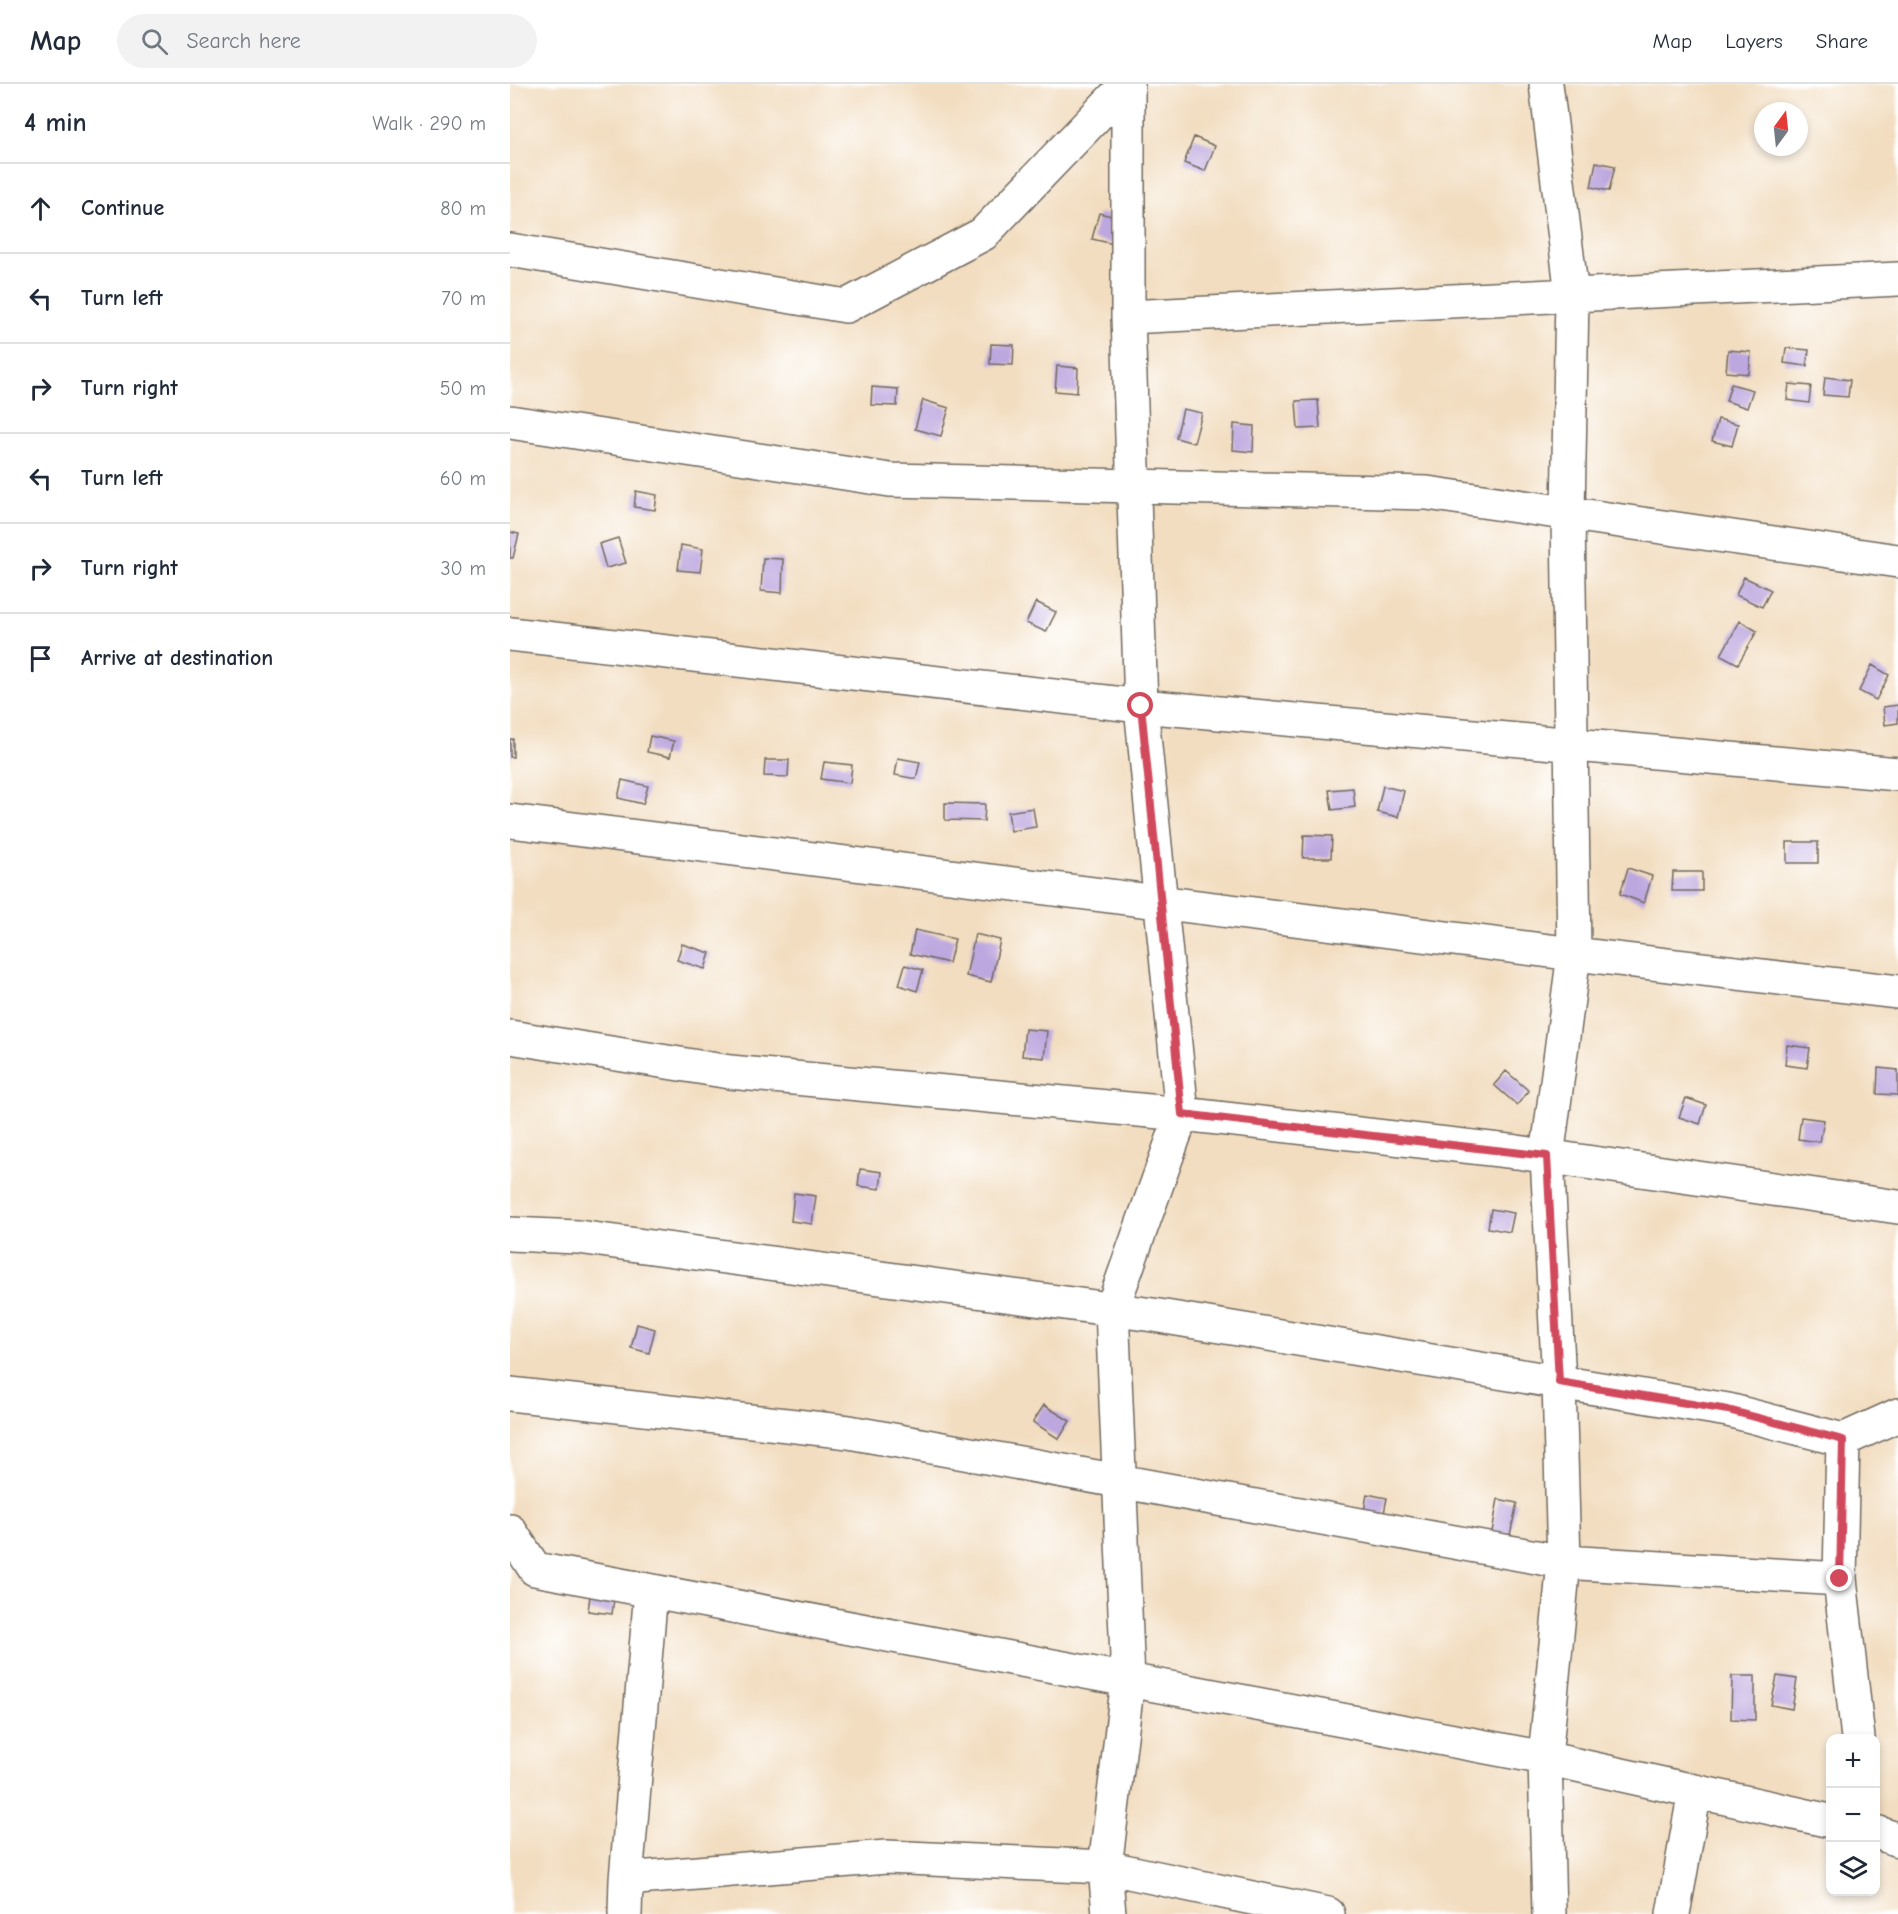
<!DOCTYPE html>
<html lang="en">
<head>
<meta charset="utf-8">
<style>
  :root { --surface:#fff; --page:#f2f2f3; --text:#1f2937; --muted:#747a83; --line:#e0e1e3 }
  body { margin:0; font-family:"Comic Neue",sans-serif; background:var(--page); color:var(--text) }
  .controls { position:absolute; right:18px; bottom:18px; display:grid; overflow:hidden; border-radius:12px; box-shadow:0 3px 9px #0003 }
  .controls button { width:54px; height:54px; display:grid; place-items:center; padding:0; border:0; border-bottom:2px solid var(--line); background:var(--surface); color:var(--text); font:30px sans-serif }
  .compass { position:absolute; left:1244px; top:18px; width:54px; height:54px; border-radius:50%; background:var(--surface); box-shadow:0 3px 9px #0003; rotate:15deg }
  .stop { position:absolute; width:18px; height:18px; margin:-14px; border:4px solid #d1495b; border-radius:50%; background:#fff }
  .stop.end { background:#d1495b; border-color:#fff; box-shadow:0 2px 6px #0008 }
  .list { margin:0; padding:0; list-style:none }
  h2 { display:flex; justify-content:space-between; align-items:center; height:78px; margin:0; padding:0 24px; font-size:26px }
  h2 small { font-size:20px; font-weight:400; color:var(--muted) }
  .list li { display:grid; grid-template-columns:39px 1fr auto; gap:18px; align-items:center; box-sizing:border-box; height:90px; padding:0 24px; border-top:2px solid var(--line) }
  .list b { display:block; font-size:22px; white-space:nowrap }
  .list em { font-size:20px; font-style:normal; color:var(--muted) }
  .icon { flex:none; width:33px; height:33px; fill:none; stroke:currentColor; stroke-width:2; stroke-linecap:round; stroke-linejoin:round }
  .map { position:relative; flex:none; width:1388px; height:1830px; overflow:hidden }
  header { display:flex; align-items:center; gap:36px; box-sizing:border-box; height:84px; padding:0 30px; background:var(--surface); border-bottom:2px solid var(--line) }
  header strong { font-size:28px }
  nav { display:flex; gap:33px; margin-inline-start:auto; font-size:21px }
  .search { width:420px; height:54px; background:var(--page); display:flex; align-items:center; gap:15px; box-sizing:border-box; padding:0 21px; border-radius:33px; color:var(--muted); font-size:22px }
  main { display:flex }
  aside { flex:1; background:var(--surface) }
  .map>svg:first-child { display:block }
  .building { fill:#bda7df }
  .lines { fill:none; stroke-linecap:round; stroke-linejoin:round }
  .minor-casing { stroke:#71695f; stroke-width:36 }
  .minor { stroke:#fff; stroke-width:33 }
  .route { stroke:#d1495b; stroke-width:8 }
</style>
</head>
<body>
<header>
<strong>Map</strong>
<div class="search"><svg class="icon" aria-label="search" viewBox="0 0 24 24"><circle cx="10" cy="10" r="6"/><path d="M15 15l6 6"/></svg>Search here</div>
<nav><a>Map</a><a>Layers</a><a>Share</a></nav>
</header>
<main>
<aside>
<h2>4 min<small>Walk · 290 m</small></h2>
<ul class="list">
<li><svg class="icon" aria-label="ahead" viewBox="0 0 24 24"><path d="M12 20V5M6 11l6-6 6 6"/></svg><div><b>Continue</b></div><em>80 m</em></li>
<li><svg class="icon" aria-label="left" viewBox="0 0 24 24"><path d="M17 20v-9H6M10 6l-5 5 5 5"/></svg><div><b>Turn left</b></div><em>70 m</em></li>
<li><svg class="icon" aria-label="right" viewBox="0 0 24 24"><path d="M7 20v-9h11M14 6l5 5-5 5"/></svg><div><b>Turn right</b></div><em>50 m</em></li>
<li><svg class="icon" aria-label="left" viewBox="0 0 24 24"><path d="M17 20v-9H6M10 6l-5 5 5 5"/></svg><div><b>Turn left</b></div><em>60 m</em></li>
<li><svg class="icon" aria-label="right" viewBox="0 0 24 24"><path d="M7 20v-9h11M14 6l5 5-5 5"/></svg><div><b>Turn right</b></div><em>30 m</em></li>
<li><svg class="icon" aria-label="arrive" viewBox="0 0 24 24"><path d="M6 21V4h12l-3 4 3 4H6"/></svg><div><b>Arrive at destination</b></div></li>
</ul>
</aside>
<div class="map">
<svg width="1388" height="1830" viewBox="0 0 1388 1830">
  <rect width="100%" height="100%" fill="#fff"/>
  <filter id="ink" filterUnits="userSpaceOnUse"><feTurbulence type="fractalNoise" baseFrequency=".0167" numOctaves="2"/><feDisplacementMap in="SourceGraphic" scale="12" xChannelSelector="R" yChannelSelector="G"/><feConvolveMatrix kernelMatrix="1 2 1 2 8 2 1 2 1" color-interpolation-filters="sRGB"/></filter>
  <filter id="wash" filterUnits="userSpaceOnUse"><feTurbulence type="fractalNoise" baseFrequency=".008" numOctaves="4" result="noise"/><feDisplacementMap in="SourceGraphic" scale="24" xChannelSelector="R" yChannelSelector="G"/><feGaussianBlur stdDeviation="1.35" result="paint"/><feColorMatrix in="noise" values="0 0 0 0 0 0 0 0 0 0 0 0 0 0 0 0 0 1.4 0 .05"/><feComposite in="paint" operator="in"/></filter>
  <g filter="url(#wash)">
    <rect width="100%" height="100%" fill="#f2ddc0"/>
    <g id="blocks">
      <path class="building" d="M684 53 705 62 695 87 674 79Z
        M1086 78 1105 82 1099 107 1081 103Z
        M589 129 614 135 608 161 582 155Z
        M481 260 504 261 503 281 480 280Z
        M1276 264 1299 266 1297 282 1274 279Z
        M1218 266 1241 268 1239 290 1216 288Z
        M547 282 568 284 567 309 545 307Z
        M1315 293 1340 296 1338 313 1313 311Z
        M1221 300 1243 306 1237 324 1216 317Z
        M1279 300 1301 302 1299 319 1277 316Z
        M362 303 388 305 387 322 361 321Z
        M413 316 439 324 431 352 405 345Z
        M808 316 810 344 788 345 786 317Z
        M673 325 692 329 684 359 666 354Z
        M1208 335 1228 340 1222 362 1202 357Z
        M724 340 744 342 743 368 723 366Z
        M126 407 147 411 145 426 124 423Z
        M0 448 9 450 3 474H0Z
        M108 454 116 479 96 484 89 460Z
        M171 461 193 465 190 488 168 486Z
        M253 474 273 475 272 509 251 507Z
        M1234 493 1261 506 1252 523 1226 511Z
        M526 518 546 528 536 548 516 539Z
        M1230 537 1247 547 1228 580 1211 571Z
        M1362 581 1379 591 1366 616 1349 607Z
        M1388 621V639L1375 641 1373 623Z
        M140 652 164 657 160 673 137 668Z
        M0 655H3V673H0Z
        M388 674 410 678 406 695 385 691Z
        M255 676H279L278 693 254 692Z
        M314 678 342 681 340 699 311 695Z
        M112 696 138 702 133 720 108 714Z
        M873 702 894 707 888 733 867 728Z
        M843 704 845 723 822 726 819 706Z
        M435 719 475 720 474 737 435 736Z
        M523 724 526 743 501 747 498 728Z
        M794 751 822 752 821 774H793Z
        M1277 758H1308V779H1277Z
        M1118 784 1142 792 1134 819 1110 810Z
        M1163 788H1192V807H1162Z
        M405 846 445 855 439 879 400 870Z
        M465 850 490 856 481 898 456 892Z
        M172 860 200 869 195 885 167 876Z
        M395 881 413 886 407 907 389 901Z
        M515 945 537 947 534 974 512 972Z
        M1277 961 1300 964 1297 984 1275 981Z
        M1368 984 1388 986V1011L1367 1010Z
        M996 987 1019 1007 1007 1021 984 1001Z
        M1176 1014 1196 1021 1190 1040 1169 1033Z
        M1291 1033 1314 1036 1310 1058 1288 1055Z
        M350 1085 372 1088 370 1105 348 1102Z
        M284 1109 306 1112 302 1140 281 1137Z
        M981 1125 1004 1129 1000 1148 978 1144Z
        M127 1240 145 1245 139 1269 121 1264Z
        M534 1321 560 1337 549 1355 523 1338Z
        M857 1410 877 1414 870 1449 851 1445Z
        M988 1415 1007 1419 1000 1451 982 1448Z
        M83 1489 107 1493 102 1530 78 1527Z
        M1222 1592H1245V1636L1221 1635Z
        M1267 1592 1287 1595 1282 1625 1261 1621Z"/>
    </g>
  </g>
  <g filter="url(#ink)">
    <use href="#blocks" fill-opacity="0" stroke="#71695f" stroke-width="1.5"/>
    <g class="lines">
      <defs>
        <path id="minor" d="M618 0V233
          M1036 0 1062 211 1058 430 1064 870 1037 1073 1049 1298 1054 1478 1035 1674 1039 1830
          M0 166 336 222 473 150 617 0
          M0 338 380 396 917 409 1388 477
          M0 550 631 622 1388 690
          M0 737 1064 870 1388 908
          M0 953 220 988 672 1030 1007 1068 1388 1123
          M0 1150 68 1153 643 1231 1218 1326 1333 1356 1388 1331
          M0 1310 339 1348 1054 1478 1330 1495 1333 1356
          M0 1447 25 1485 1035 1674 1320 1737
          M1330 1495 1348 1654
          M1366 1748 1388 1756
          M116 1795 141 1507
          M115 1830 116 1795 376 1773 595 1783 618 1596 602 1225 672 1030 631 622 618 233 1388 195
          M599 1830 595 1783 818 1830
          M1163 1830 1185 1707"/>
      </defs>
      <use href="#minor" class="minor-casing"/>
      <use href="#minor" class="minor"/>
    </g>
  </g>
  <g class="lines" filter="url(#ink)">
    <path class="route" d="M631 622 672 1030 1037 1072 1049 1298 1218 1326 1333 1356 1330 1495"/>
  </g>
</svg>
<div class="controls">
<button>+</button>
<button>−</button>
<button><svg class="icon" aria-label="layers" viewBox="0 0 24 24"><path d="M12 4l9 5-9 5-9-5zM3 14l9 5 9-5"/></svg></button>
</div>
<svg class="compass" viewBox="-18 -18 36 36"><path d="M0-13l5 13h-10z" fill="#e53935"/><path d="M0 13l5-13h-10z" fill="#747a83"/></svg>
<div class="stop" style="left:631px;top:622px"></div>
<div class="stop end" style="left:1330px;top:1495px"></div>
</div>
</main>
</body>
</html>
